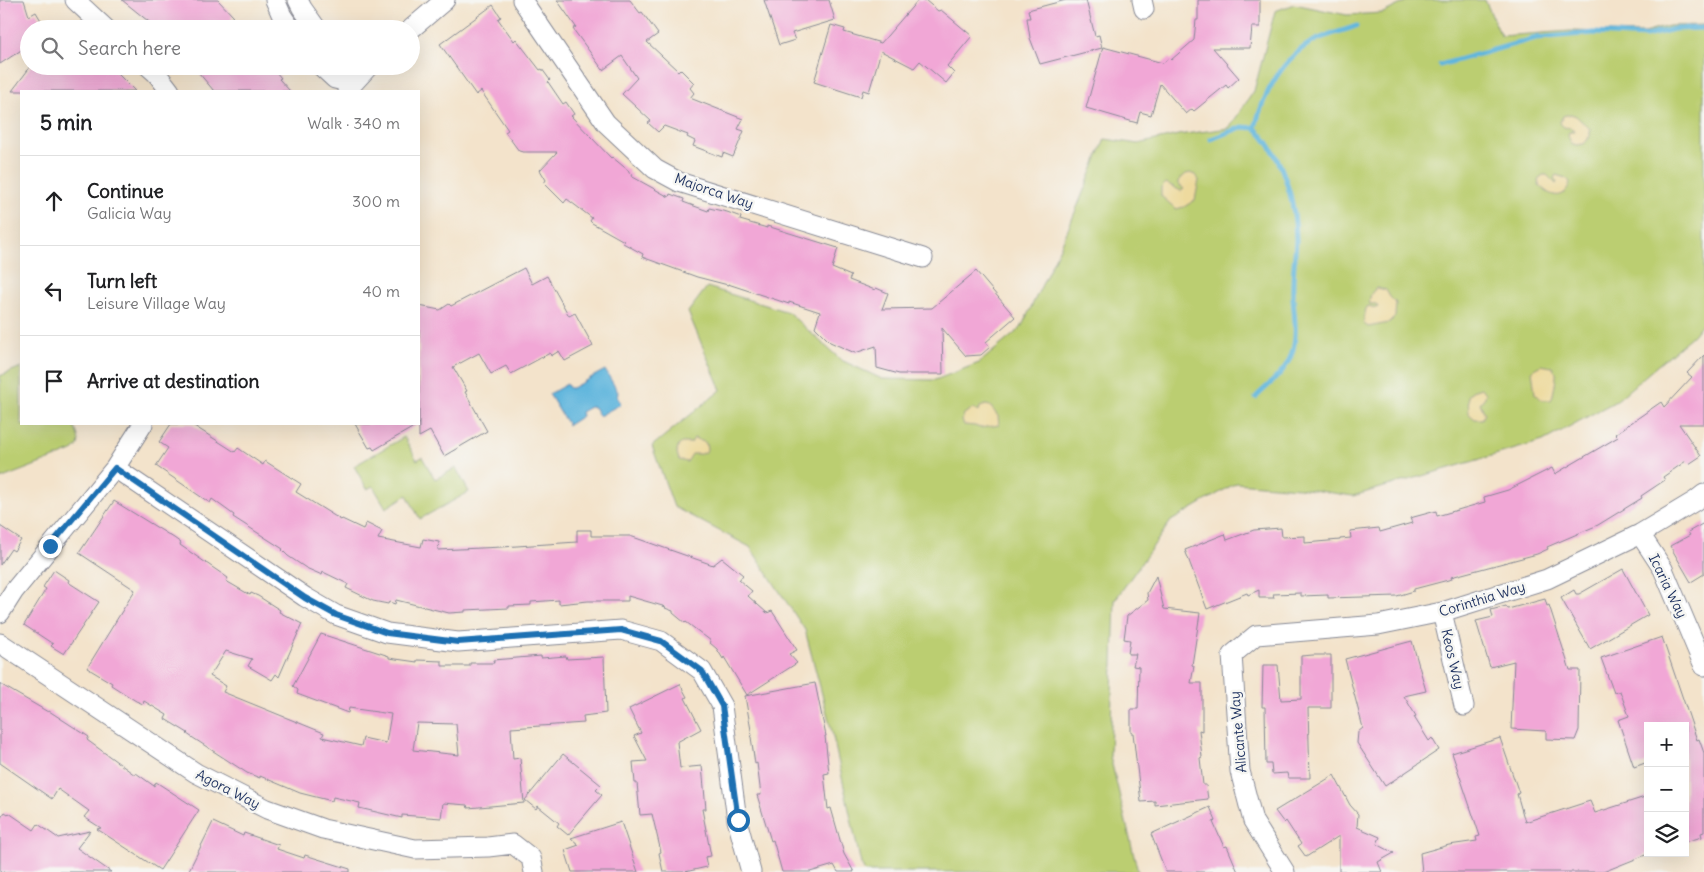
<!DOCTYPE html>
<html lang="en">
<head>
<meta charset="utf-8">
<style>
  :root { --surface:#fff; --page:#f2f2f2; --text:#202124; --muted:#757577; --line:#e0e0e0 }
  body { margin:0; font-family:Delius,sans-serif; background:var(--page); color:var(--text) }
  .controls { position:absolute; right:15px; bottom:15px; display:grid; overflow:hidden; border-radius:0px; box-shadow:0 5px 20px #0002 }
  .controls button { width:45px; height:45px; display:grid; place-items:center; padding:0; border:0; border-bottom:1px solid var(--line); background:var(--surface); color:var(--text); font:25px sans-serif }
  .stop { position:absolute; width:15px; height:15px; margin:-11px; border:4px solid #1f6fb2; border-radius:50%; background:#fff }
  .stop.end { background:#1f6fb2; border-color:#fff; box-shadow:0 1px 5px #0008 }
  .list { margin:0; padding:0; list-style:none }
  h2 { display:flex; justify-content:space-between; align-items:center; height:65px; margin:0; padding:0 20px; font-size:21px }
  h2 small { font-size:16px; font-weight:400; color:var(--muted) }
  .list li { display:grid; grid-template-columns:32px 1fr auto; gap:15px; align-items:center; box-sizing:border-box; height:90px; padding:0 20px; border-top:1px solid var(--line) }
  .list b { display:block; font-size:19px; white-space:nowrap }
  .list p { margin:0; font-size:16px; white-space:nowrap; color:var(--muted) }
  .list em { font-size:16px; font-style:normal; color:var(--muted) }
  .icon { flex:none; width:28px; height:28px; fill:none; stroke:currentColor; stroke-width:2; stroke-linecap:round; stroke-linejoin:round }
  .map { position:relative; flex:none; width:1704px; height:872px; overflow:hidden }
  .search { position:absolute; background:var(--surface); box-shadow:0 5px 20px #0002; left:20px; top:20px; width:400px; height:55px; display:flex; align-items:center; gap:12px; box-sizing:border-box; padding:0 18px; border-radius:28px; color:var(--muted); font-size:19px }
  .panel { position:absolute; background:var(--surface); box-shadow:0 5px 20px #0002; left:20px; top:90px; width:400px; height:335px; border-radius:0px }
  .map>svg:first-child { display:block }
  .green { fill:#bbce71; stroke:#6b7e68 }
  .sand { fill:#eeda9e; stroke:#84847e }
  .water { fill:#60b6dd; stroke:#3e729e }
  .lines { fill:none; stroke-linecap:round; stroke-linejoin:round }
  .stream { stroke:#60b6dd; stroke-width:5 }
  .building { fill:#f1a7d6; fill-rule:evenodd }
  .minor-casing { stroke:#878994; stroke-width:21 }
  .minor { stroke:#fff; stroke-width:19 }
  .route { stroke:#1f6fb2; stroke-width:6 }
  .labels { text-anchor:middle; stroke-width:5; stroke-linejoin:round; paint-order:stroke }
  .street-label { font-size:14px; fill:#1b2f5e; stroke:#f6f6f2 }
</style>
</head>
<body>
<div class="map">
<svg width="1704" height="872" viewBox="0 0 1704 872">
  <rect width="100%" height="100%" fill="#f6f6f2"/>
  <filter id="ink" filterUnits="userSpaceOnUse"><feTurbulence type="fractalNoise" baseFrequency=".02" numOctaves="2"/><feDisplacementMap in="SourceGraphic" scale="10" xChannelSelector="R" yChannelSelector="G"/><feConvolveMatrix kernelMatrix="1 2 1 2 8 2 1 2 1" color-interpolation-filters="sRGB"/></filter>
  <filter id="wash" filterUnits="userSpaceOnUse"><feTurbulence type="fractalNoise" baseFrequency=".0096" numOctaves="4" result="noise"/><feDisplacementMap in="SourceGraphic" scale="20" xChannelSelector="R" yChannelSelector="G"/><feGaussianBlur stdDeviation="1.12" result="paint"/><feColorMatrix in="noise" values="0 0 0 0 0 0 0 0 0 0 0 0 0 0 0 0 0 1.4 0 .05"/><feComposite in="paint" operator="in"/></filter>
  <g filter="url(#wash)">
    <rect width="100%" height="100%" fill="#f3e3cb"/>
    <path class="green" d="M1409 0H1485L1501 36 1571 31 1644 33 1669 26 1704 25V321L1693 335 1616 401 1543 441 1353 496 1299 488 1236 483 1171 521 1115 600 1110 756 1138 872H865L861 864 832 732 805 630 750 547 674 507 652 446 721 390 688 312 707 287 788 312 841 360 882 379 935 380 979 363 1021 328 1064 239 1105 139 1138 144 1178 135 1229 128 1254 91 1275 11 1294 4 1347 15 1383 13Z
      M21 367V424H73C77 434 84 444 72 451L0 479V376Z
      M404 437 417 460 422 457 435 479 456 468 469 492 420 519 407 495 386 508 373 486 367 489 354 466Z"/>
    <path class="sand" d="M1571 114 1576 116 1590 129V137L1584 144 1576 145 1571 143 1568 135 1569 132H1574V129C1568 126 1563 130 1560 122L1563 116Z
      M1190 173 1195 175 1199 180 1195 200 1184 207 1176 209 1161 196V188L1166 183 1181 191 1184 189 1178 184V181L1186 174Z
      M1543 175H1547L1556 184 1557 183 1554 178 1556 175 1566 178 1570 182C1566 202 1548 197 1539 184L1538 179Z
      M1378 288 1386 290 1390 297 1396 303 1395 317 1389 323 1368 327 1363 323 1366 309 1368 306 1376 308 1378 307 1376 304H1370C1368 299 1372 289 1378 288Z
      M1541 365 1552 367 1556 372C1557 377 1553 397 1551 400H1541L1535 394 1532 370Z
      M1481 388 1486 393 1485 397 1480 403 1485 414 1482 419H1475L1469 414 1468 396 1472 391Z
      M986 405 990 406 998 416 999 425 980 428 975 426 964 425 962 421 964 414 972 409 979 412 980 407Z
      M694 438 706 443 707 449 706 452 701 454H692L687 462 679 460 677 453 678 446 682 443H691Z"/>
    <path class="water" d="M605 370 618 392 617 398 621 404 599 416 594 407H590L581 412 582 416 568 425 549 394 567 384 569 388H572Z"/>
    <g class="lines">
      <path class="stream" d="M1440 65 1536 38 1594 33 1646 36 1674 29 1704 28
        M1255 128C1263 94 1283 56 1316 40 1329 34 1344 31 1356 26
        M1211 139 1242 127 1255 128C1282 153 1296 203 1296 240 1295 259 1292 278 1293 297 1294 316 1298 334 1292 353 1286 372 1269 384 1256 397"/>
    </g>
    <g id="blocks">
      <path class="building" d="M0 0H24L29 16 36 12 46 29H29V45L0 64Z
        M122 0H218L233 16 231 18 240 29H158Z
        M557 0H630L640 13 642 12 658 34 647 42 678 71 680 69 694 83 690 88 694 93 690 98 743 119 738 129 744 131 733 157 723 153 722 157 693 146 695 141 687 137 688 135 664 126 658 132 648 123 651 121 622 94 637 78 622 56 603 70 573 29 576 27Z
        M764 0H829L835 20 792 33 795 40 779 45Z
        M918 0H925L938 11 941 10 972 36 947 66 954 73 946 83 920 61 914 68 881 51 869 92 863 90 861 97 814 82 831 25 845 29 844 32 881 43Z
        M1066 0H1086L1095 36 1099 35 1102 48 1040 64 1030 38 1027 18H1030L1028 10Z
        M1198 0H1260V27H1252L1250 48H1213L1239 78 1228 88 1226 85 1194 111 1192 109 1186 114 1160 84 1151 115 1140 112 1137 123 1086 108 1103 47 1163 63 1169 58 1171 60 1194 40 1196 20H1198Z
        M493 5 501 17 498 19 514 41 516 39 540 70 542 69 550 80 548 82 563 104 566 102 574 114 571 116 611 158 612 157 629 171V173L632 174 631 176 669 197 670 194 684 199 683 202 708 211 709 208 727 212 741 217 740 220 767 228V226L838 248 832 268 851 276 849 280 875 290 876 288 888 293 882 309 932 308 976 271 1015 317 986 342 990 347 981 355 966 356 942 328 943 374H899L877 368 876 346 855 353 830 342 815 327 820 312 789 302V304L728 284V285L697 277 642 257 643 254 623 243 624 241 592 223 590 221 592 218 567 199 564 203 544 183 546 180 540 170 557 152H523L519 151 505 132 508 130 481 91 476 95 440 44Z
        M31 66H110L135 91H12Z
        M193 66H271L281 78 279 79 290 91H214Z
        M524 268 532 284 547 276 569 316 575 313 593 346 565 361 559 351 551 356 550 353 511 374 506 366 491 374 479 353 453 367 467 391 465 392 487 431 444 456 430 431 419 437V424L374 450 372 447 369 448 355 424H419V306L440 310 449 304 451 306Z
        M1704 355V424H1679L1701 456 1689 464 1686 461 1663 477 1665 480 1641 496 1642 498 1598 525 1547 547 1548 549 1537 554 1451 577 1452 579 1414 589V591L1397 596 1328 598V595L1301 596V593L1273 594 1274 598H1259V590L1248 595 1247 593 1207 609 1185 550 1225 534 1227 540 1254 530 1281 528 1282 537 1305 536V543L1340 540V539L1351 538 1350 531 1379 528 1380 532 1412 523 1410 518 1436 511 1437 516 1485 502 1484 497 1508 490 1552 468 1555 474 1618 437 1615 434 1661 402 1664 407 1692 377 1687 373Z
        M171 424H191L235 452 238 448 263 465 265 461 301 484 296 492 341 520 342 519 363 529 366 523 382 531 378 539 421 547 423 539 439 542 438 550 502 547 577 542V530H591V536H630L713 565 722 558 743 575 739 580 752 591 748 596 767 613 772 611 797 650 789 654 797 663 747 695 724 657 723 659 717 649 710 643 711 641 686 622 685 623 673 613V611L665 608 666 607 628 596V601H588L559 604V600L531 602V605L509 606V608L465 610V612L449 613 396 600 395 604 389 602 388 604 373 601 346 588 348 584 323 572 322 575 306 568 288 556 282 550 283 549 233 517 234 515 212 499 210 503 156 466 168 448 159 442Z
        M114 501 174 538 181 543 180 545 228 578 226 581 250 595 251 593 258 596 280 610 279 612 302 624 279 677 276 674 272 680 248 666 252 659 226 651 210 676 226 686 223 692 324 733 322 737 361 746 363 738 386 743 391 714 349 708 348 713 297 694 298 690 293 686 321 634 389 656V658L417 662V660L442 661V666H470V663H494L493 660 541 656V658L566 656 567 659 604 657 606 713 583 716 584 723 511 728 513 759 520 758 524 803 468 808 467 805 443 803 441 818 402 815V818L359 808 360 803 333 797 332 801 300 793 260 776V778L247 773 187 734 188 733 165 719 167 715 144 701 143 704 136 701 111 685 112 683 87 668 135 590 79 553ZM417 723 456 724 459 755 413 750Z
        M1704 523V574L1691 582 1670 546 1690 535 1688 532Z
        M0 526 21 540 14 551 11 549 0 565Z
        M1623 569 1648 615 1590 649 1561 598 1574 590 1576 594H1579Z
        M54 570 69 580 68 582 99 602 64 654 51 646 53 644 24 625 46 589 43 587Z
        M1156 576 1164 609 1200 613 1192 665 1194 666 1191 683H1202V731L1199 730 1202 757 1200 758 1203 785H1206L1208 799 1155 805V801L1141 802 1133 733H1131V709H1138L1139 667 1133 666 1136 654H1128L1130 640 1124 639 1127 616 1148 600 1147 593Z
        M1545 599 1547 606 1549 605 1570 670H1580L1579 730 1575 740 1546 739V731L1511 729 1514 661 1490 667 1476 621 1493 617 1491 610 1506 606 1508 609Z
        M1662 637 1697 740 1699 739 1704 753V832L1701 833 1702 837 1685 842V726H1648V762L1634 767 1618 720 1629 716 1620 691 1614 693 1601 658Z
        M1412 641 1426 691 1404 696 1416 716 1414 717 1429 741 1432 738 1439 750 1385 786 1357 743 1358 732 1363 728 1345 659Z
        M1313 655H1331V708H1308L1310 778H1288L1287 773 1272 774 1271 764H1266L1265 707H1262L1263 665H1278L1281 700 1301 699V656Z
        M815 683 826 736H825L829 773 824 774 828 809 831 808 844 854 854 872H838L834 865 810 872H782L773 840 771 841 757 795H761L757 763 755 764 751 737 752 736 745 696Z
        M0 684 48 712 49 711 89 737 87 740 135 775 136 773 154 786 156 782 199 810 160 870 97 829 101 828 84 817 89 811 58 789 52 799 0 763Z
        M680 684 687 697 685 698 701 729 677 742 680 768 702 766 706 809H702L711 856 705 857 707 867 685 872H663L659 853 661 852 652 814 640 815 637 783H635L633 762 647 761 634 736 641 733 629 709Z
        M1500 738 1519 793 1517 794 1525 822 1590 801 1595 813 1648 796V854L1603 872H1422L1420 853 1449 845 1477 841 1476 837 1480 836 1452 753Z
        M563 754 601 785 596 790 602 795 568 835 557 826 559 823 538 806 536 809 525 800Z
        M1334 775 1350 805 1358 814 1357 827 1380 837 1377 844 1394 853 1378 862 1382 872H1339V836L1306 857 1298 846 1301 844 1286 821 1284 823 1275 811Z
        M1210 807 1216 821 1213 822 1224 847 1227 846 1238 872H1166L1151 834Z
        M5 812 8 814 9 813 34 830 38 824 58 838 90 831 77 848 111 872H0V819Z
        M213 822 243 836 244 833 279 845 277 849 304 858 305 855 350 869V872H188Z
        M621 822 638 872H572L565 850 579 845 571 838Z"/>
    </g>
  </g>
  <g filter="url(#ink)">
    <use href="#blocks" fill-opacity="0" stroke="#878994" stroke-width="1"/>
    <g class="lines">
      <defs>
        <path id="minor" d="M75 0 106 29
          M275 0 282 16 291 29
          M298 0 302 8 317 29
          M522 0 606 123 655 169 679 182 923 258
          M1142 0 1144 9
          M411 29 445 0
          M148 66 157 74 170 91
          M321 66 335 79 353 83 349 66
          M347 90 369 66
          M115 468 305 597 336 615 387 633 458 642 621 630 661 641 702 671 722 706 737 820 751 872
          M1640 534 1663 569 1704 666
          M1442 612 1464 706
          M0 613 14 591 115 468 143 424
          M0 643 196 773 267 809 323 829 415 849 488 847 513 844 531 858 534 872
          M1285 872 1253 821 1240 771 1232 655 1256 635 1378 625 1442 612 1547 579 1640 534 1695 501 1704 494"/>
      </defs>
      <use href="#minor" class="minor-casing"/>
      <use href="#minor" class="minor"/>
    </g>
  </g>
  <g class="lines" filter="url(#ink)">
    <path class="route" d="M50 546 115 468 305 598 336 615 387 633 458 642 621 630 661 641 702 671 722 706 738 820"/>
  </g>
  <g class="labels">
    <g class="street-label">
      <text transform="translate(714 191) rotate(19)" y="5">Majorca Way</text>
      <text transform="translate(1668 586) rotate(64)" y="5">Icaria Way</text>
      <text transform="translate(1482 599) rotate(-17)" y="5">Corinthia Way</text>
      <text transform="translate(1453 659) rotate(77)" y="5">Keos Way</text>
      <text transform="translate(1238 732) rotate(-95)" y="5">Alicante Way</text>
      <text transform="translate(228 789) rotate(27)" y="5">Agora Way</text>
    </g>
  </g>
</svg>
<div class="controls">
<button>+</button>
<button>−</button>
<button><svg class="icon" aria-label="layers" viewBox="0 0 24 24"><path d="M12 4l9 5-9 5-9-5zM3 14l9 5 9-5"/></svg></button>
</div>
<div class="stop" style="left:738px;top:820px"></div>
<div class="stop end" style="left:50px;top:546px"></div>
<div class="search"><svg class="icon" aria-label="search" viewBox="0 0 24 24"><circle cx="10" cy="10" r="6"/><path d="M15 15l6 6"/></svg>Search here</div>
<section class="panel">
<h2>5 min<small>Walk · 340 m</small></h2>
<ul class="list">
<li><svg class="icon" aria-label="ahead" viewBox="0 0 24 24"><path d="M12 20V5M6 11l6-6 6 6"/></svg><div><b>Continue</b><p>Galicia Way</p></div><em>300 m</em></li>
<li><svg class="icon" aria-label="left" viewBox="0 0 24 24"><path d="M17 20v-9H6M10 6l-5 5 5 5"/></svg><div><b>Turn left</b><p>Leisure Village Way</p></div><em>40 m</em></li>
<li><svg class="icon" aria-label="arrive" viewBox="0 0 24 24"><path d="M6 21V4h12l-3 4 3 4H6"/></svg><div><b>Arrive at destination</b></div></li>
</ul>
</section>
</div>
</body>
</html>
